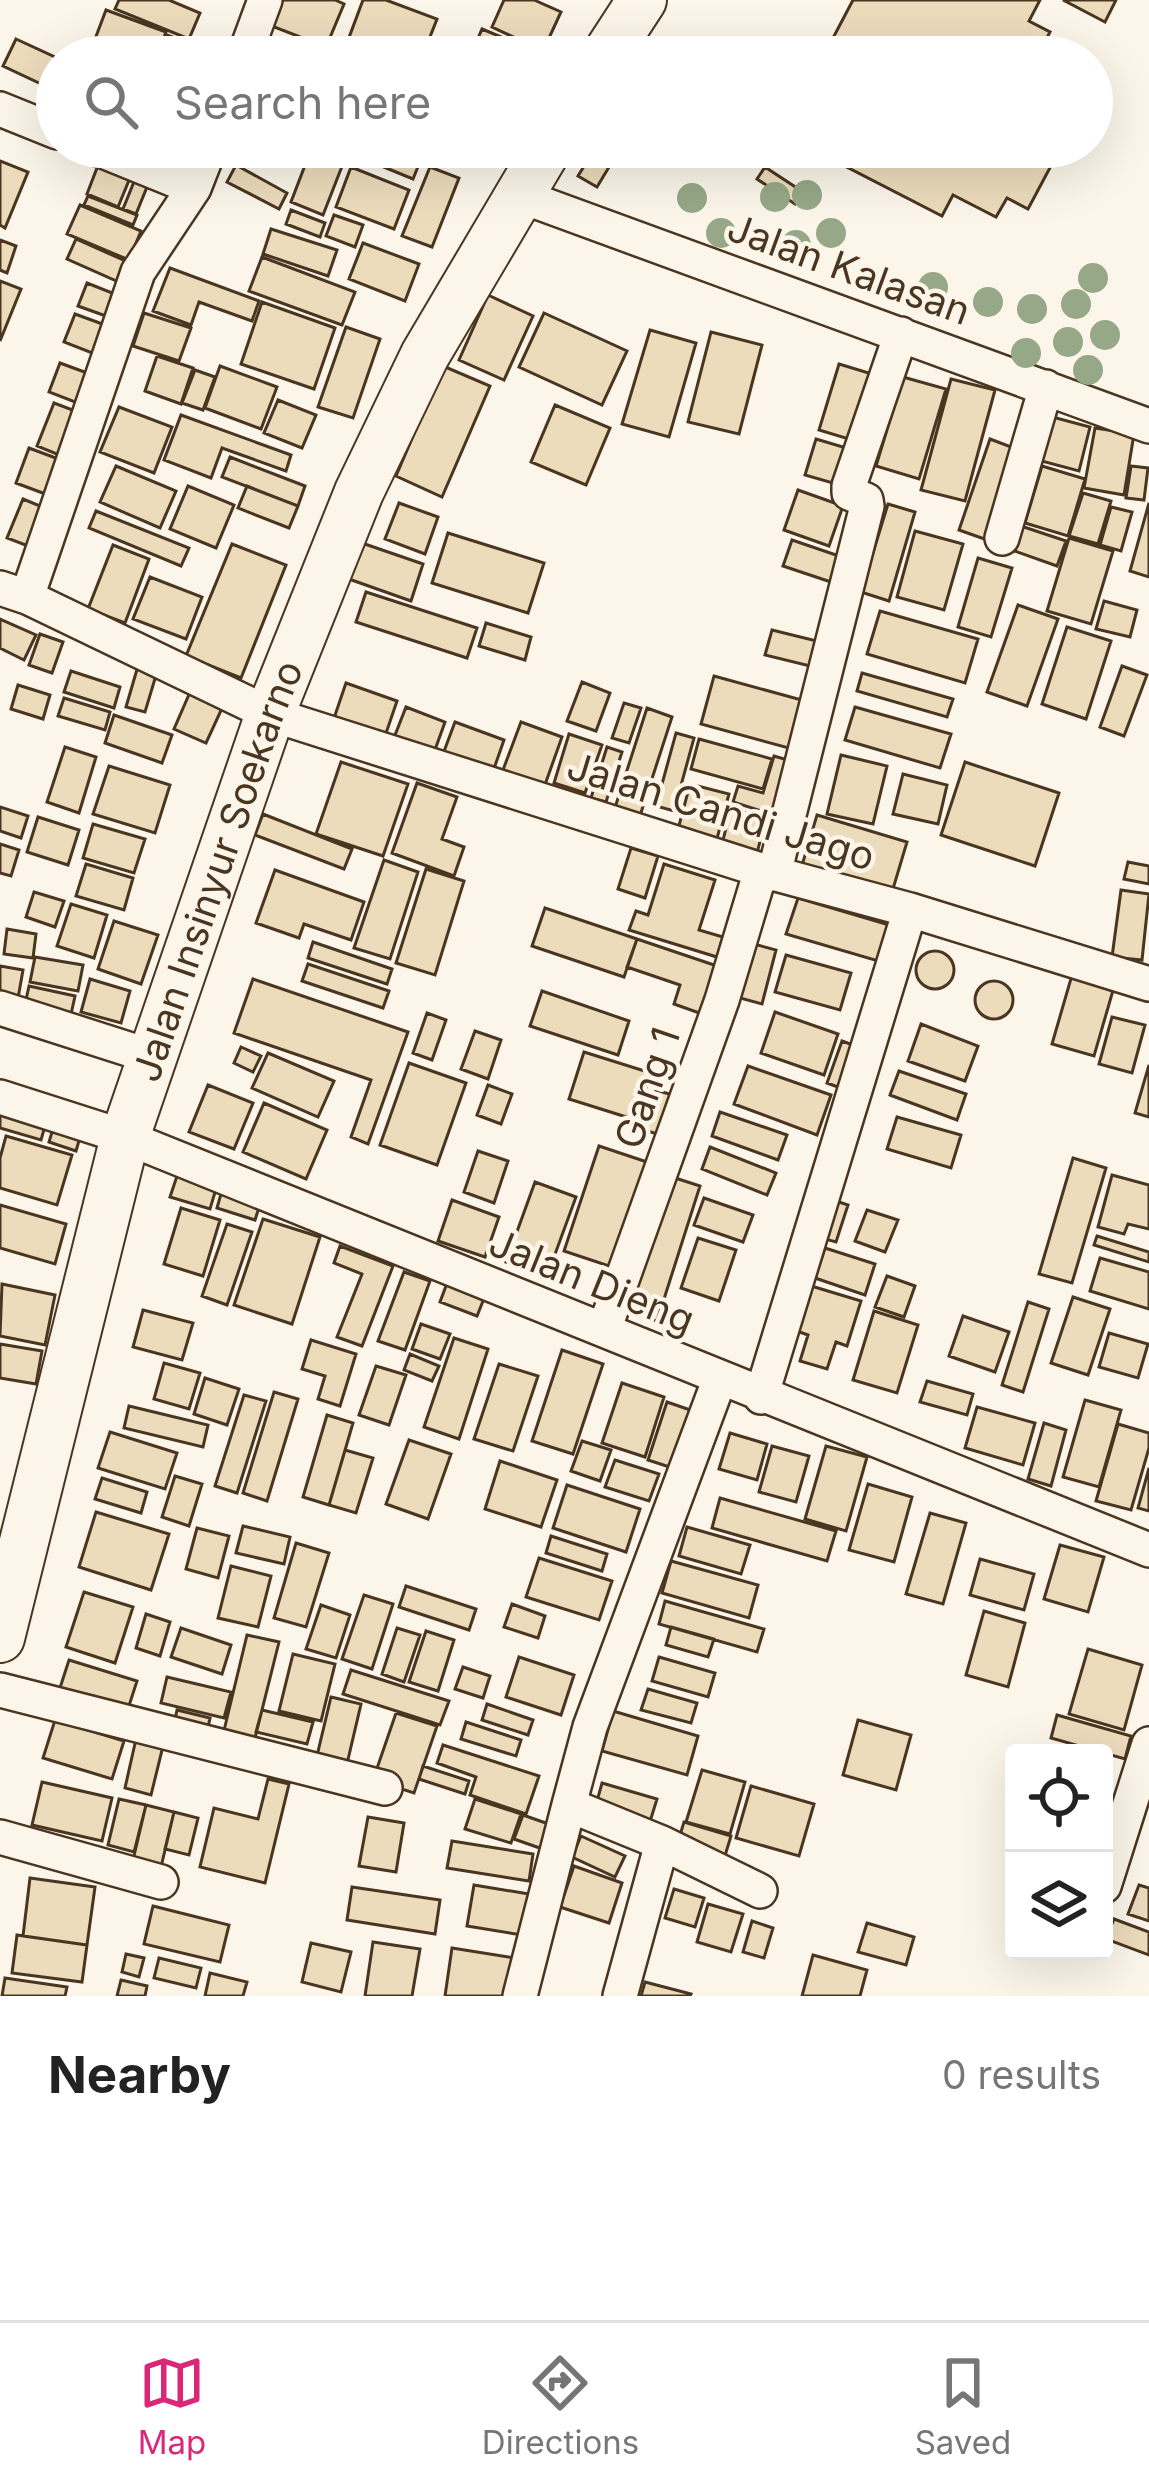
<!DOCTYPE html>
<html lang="en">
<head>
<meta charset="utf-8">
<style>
  :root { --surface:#fff; --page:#f2f2f2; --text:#222; --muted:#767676; --line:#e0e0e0; --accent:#db2777 }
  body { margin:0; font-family:Inter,sans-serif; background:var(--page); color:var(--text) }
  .controls { position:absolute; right:36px; bottom:36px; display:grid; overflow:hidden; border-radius:12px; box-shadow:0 12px 48px #0002 }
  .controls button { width:108px; height:108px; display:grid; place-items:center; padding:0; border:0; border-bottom:3px solid var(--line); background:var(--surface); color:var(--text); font:60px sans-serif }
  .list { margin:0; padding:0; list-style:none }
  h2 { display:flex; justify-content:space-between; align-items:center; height:156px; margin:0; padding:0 48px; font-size:51px }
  h2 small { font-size:39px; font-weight:400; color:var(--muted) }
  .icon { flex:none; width:66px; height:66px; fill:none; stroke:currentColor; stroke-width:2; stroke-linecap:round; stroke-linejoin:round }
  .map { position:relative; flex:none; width:1149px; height:1996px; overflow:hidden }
  .search { position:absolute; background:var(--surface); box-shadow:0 12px 48px #0002; left:36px; right:36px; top:36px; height:132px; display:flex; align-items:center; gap:30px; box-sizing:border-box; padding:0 42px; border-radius:66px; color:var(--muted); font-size:45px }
  .sheet { height:324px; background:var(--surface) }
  nav { display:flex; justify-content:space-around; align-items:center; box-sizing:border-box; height:168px; border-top:3px solid var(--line); background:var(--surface); font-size:33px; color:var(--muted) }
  nav a { display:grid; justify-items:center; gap:6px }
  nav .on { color:var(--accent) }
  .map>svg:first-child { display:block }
  .building { fill:#ecdcbc; stroke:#4a3520; stroke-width:3 }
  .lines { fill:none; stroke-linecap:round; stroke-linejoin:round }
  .minor-casing { stroke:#4a3520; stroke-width:38 }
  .secondary-casing { stroke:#4a3520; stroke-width:52 }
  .minor { stroke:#fbf6e9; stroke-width:33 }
  .secondary { stroke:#fbf6e9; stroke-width:48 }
  .tree { fill:#96a887 }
  .labels { text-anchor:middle; stroke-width:9; stroke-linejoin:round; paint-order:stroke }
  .street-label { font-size:39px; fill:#4a3520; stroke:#fbf6e9 }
</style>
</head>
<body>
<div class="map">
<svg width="1149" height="1996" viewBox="0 0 1149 1996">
  <rect width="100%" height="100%" fill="#fbf6e9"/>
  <path class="building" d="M119 0H169L200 13 189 39 115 9Z
    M280 0H335L344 4 326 47 269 25Z
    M363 0H386L437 19 422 57H359L344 51Z
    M504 0H534L561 12 543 51 492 27Z
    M853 0H1040L1029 21 1050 32 1042 47 1060 57H823Z
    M1063 0H1116L1105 22Z
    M106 10 166 32 157 57H120L92 47Z
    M482 29 511 41 504 57H470Z
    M167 35 204 49 201 57H159Z
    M16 39 57 58 54 90 3 66Z
    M303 43 336 57H297Z
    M127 147H181L172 172Z
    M262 147H310L302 165Z
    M312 147 346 156 323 215 291 202Z
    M335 147H420L425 149 413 179Z
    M596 147H621L597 187 578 176Z
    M849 147H1061L1028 209 1007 198 996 217 953 195 942 216 841 164Z
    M102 155 134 168 118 207 87 194Z
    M0 161 28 172 5 228 0 225Z
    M236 165 287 193 279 209 227 182Z
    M351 167 409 190 394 229 336 207Z
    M430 167 459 178 432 247 402 236Z
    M765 167 803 192 795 204 757 179Z
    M138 172 151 177 136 214 123 209Z
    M88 196 137 215 133 225 84 205Z
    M80 205 141 231 129 260 67 234Z
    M291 210 325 223 320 237 286 224Z
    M334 215 363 225 355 247 326 236Z
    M271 229 337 250 328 276 263 254Z
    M76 239 130 263 121 283 67 259Z
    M0 240 16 246 7 273 0 270Z
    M363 243 419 264 405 301 349 279Z
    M262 257 355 292 342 325 249 291Z
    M170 268 259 301 252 321 199 302 191 325 153 311Z
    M0 281 21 289 0 341Z
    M87 283 125 298 117 320 78 306Z
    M488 295 533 316 504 380 459 360Z
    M262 302 335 328 314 389 241 364Z
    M144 313 191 328 179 361 133 346Z
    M544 313 627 351 602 405 519 367Z
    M75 314 116 329 105 358 64 342Z
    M346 327 380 339 353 418 318 407Z
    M650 330 696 343 669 437 622 424Z
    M711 332 762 345 739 434 688 422Z
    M157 356 193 368 181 404 145 391Z
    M60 363 98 377 88 407 49 392Z
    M839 364 872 374 852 440 819 430Z
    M220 366 277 387 261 429 205 408Z
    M443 366 490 386 442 497 396 476Z
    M195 370 215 377 203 410 182 403Z
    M903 377 946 389 919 479 876 466Z
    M951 379 995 390 965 501 921 490Z
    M278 400 316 415 302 448 264 433Z
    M54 403 86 415 69 459 37 446Z
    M555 405 610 428 586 485 531 462Z
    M119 407 172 427 154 473 100 452Z
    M181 415 291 455 286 471 222 448 211 478 164 460Z
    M1045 415 1090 427 1079 471 1034 459Z
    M1095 428 1134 434 1124 495 1084 488Z
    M816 439 853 450 843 486 805 475Z
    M990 439 1024 452 993 542 959 530Z
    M29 448 69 463 56 498 16 483Z
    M230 457 305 486 298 506 222 477Z
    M116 466 176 491 160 528 100 502Z
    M1042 466 1085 479 1068 536 1025 523Z
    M1131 466 1148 468 1144 500 1126 498Z
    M188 486 234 505 216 548 170 529Z
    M247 486 298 506 289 528 238 508Z
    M798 490 843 506 829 546 784 530Z
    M1083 493 1111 501 1098 544 1069 536Z
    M23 499 52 511 36 549 7 538Z
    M399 503 438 517 425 554 385 539Z
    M1149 503V577L1130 571Z
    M888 504 915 512 889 601 861 592Z
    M1111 507 1132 512 1121 551 1100 545Z
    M96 511 189 548 181 566 89 528Z
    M1018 525 1066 541 1057 566 1009 549Z
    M915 531 963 544 944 610 897 597Z
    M448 533 544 563 528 613 432 583Z
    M1069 538 1113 551 1091 624 1047 611Z
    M792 540 839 556 831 582 783 566Z
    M359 542 423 564 411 601 346 578Z
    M232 544 286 565 241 678 186 656Z
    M113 545 149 559 125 623 88 609Z
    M978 558 1012 568 991 637 958 627Z
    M150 577 202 597 186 639 133 619Z
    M366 592 477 628 467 658 356 622Z
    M1104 601 1137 610 1130 637 1096 629Z
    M1018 605 1058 619 1027 706 987 692Z
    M880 611 978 639 965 683 867 654Z
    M0 619 36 635 24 660 0 648Z
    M486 623 531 637 525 660 479 646Z
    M1067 627 1111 641 1086 719 1042 704Z
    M772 630 825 643 818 668 765 655Z
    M40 634 63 642 52 673 29 665Z
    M138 666 157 672 145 712 126 707Z
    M1122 666 1147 675 1124 736 1100 727Z
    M71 671 120 687 114 708 64 692Z
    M862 673 953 699 947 717 857 691Z
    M714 676 809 702 796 750 701 724Z
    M582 682 610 693 596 731 567 721Z
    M346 683 397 701 383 742 332 724Z
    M18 685 50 695 43 719 11 709Z
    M191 690 224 704 206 743 174 729Z
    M64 698 110 712 105 730 58 716Z
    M624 703 641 708 629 743 612 738Z
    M406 707 445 722 432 758 392 743Z
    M855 707 951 734 940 768 845 740Z
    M647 708 672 717 636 828 611 820Z
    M114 715 172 735 162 763 105 743Z
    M455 722 504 740 490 780 440 762Z
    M521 722 562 737 542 793 500 778Z
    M676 733 694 738 674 811 656 806Z
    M569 734 602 745 585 793 554 783Z
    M699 739 772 759 763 789 691 769Z
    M65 747 96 757 79 813 47 802Z
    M607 747 622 752 606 802 591 798Z
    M841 755 887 766 873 824 827 814Z
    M774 756 801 764 784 818 733 802 738 786 763 793Z
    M341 762 408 784 383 856 316 834Z
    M965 762 1059 793 1035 866 941 835Z
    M109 766 170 785 155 833 93 814Z
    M903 774 947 785 938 824 893 814Z
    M417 783 457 797 442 839 464 847 454 876 392 853Z
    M690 784 729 794 715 846 676 837Z
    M0 807 28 816 21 838 0 831Z
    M731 809 766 818 756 857 721 848Z
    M263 814 352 849 344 869 255 835Z
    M817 815 907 842 890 899 800 872Z
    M38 817 79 830 68 865 27 852Z
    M93 824 145 839 134 873 83 858Z
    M0 844 19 850 11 876 0 873Z
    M631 848 658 856 645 898 618 889Z
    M384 860 418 872 390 959 354 948Z
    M1128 862 1149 866V884L1124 879Z
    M86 864 133 878 124 910 76 896Z
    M664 864 715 880 699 930 723 937 717 957 629 930 636 911 648 915Z
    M426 869 464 881 435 975 396 963Z
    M275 870 364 902 351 940 304 924 299 938 256 923Z
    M1121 890 1149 894 1142 960 1112 957Z
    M34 892 64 901 55 927 26 917Z
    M798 898 896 927 885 963 786 934Z
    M71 904 107 915 94 958 57 946Z
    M545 908 637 939 624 977 532 946Z
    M114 921 158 935 141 984 98 969Z
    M7 929 36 934 33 958 4 954Z
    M637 939 720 967 705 1015 674 1004 680 985 627 967Z
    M743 941 776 950 762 1004 729 995Z
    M313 942 392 969 387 984 308 958Z
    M916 970a19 19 0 1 1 38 0a19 19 0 1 1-38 0Z
    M786 955 851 973 840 1010 775 992Z
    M35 957 83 965 78 991 30 982Z
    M308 964 389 991 383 1008 302 981Z
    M0 966 23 970 17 1004 0 1001Z
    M1072 975 1114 987 1094 1056 1052 1044Z
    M90 979 130 991 121 1023 81 1012Z
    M253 979 408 1032 368 1144 351 1137 371 1080 234 1033Z
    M975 1000a19 19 0 1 1 38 0a19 19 0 1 1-38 0Z
    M29 986 75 996 70 1019 24 1009Z
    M542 991 629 1021 618 1055 530 1026Z
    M775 1012 838 1034 824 1075 761 1053Z
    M427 1013 446 1020 432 1060 413 1053Z
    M1112 1017 1145 1025 1132 1073 1099 1064Z
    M921 1024 978 1046 965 1081 908 1061Z
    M475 1031 501 1040 488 1079 461 1069Z
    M842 1041 861 1048 846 1090 827 1083Z
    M241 1047 261 1056 253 1072 234 1063Z
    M584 1052 651 1073 636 1120 569 1099Z
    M268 1053 334 1081 318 1117 252 1088Z
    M409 1063 466 1083 437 1165 380 1145Z
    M1149 1065V1117L1135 1113Z
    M748 1066 831 1095 817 1135 734 1104Z
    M899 1071 966 1094 957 1120 890 1095Z
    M208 1085 253 1103 234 1149 189 1132Z
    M488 1085 512 1094 501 1124 477 1115Z
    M656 1090 679 1097 667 1137 644 1130Z
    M264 1103 327 1130 306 1179 243 1152Z
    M0 1106 47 1119 41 1140 0 1128Z
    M720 1112 787 1135 778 1160 712 1136Z
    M897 1117 961 1135 951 1168 887 1149Z
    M55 1122 82 1130 76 1151 49 1142Z
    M6 1136 72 1155 57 1205 0 1188V1158Z
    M599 1146 659 1166 624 1271 564 1251Z
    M710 1147 776 1173 767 1195 702 1169Z
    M478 1151 508 1161 494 1203 464 1192Z
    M1073 1158 1106 1168 1072 1283 1039 1274Z
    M180 1167 219 1179 210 1209 170 1197Z
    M666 1175 700 1186 657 1321 624 1310Z
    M1112 1175 1149 1185V1229L1128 1224 1124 1234 1098 1227Z
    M535 1182 576 1197 547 1276 506 1262Z
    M224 1183 263 1195 255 1220 217 1208Z
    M704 1198 753 1215 743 1242 694 1225Z
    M830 1199 848 1205 836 1242 825 1239Z
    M452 1200 499 1217 485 1257 438 1241Z
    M0 1205 66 1224 55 1264 0 1248Z
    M181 1208 220 1220 203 1276 164 1264Z
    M867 1210 898 1220 885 1252 855 1241Z
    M263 1219 320 1237 292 1324 234 1305Z
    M227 1224 252 1232 227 1305 202 1296Z
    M1097 1236 1149 1252V1262L1094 1245Z
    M698 1238 736 1250 719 1301 681 1288Z
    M340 1246 393 1266 362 1346 337 1337 362 1274 334 1263Z
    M825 1248 875 1264 865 1295 815 1278Z
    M1100 1258 1149 1272V1309L1090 1291Z
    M404 1272 430 1281 405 1350 378 1341Z
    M887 1276 915 1286 904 1317 875 1307Z
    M449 1278 487 1291 477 1316 440 1302Z
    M2 1284 55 1295 45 1345 0 1336Z
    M808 1285 861 1301 847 1346 836 1342 827 1369 800 1361 808 1335 794 1330Z
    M1073 1297 1110 1309 1088 1375 1051 1363Z
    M1028 1302 1049 1309 1023 1392 1002 1385Z
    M143 1310 193 1323 182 1360 133 1347Z
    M874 1311 918 1325 897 1393 853 1380Z
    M963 1316 1009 1332 995 1372 949 1356Z
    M421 1324 450 1334 440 1359 412 1349Z
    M1109 1333 1148 1344 1138 1378 1099 1367Z
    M454 1338 488 1349 459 1439 424 1427Z
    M311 1340 356 1354 340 1406 318 1399 325 1376 302 1369Z
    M0 1344 42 1351 36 1384 0 1378Z
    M562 1350 603 1364 573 1454 532 1441Z
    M410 1354 439 1366 432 1381 404 1370Z
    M164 1363 200 1373 189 1409 154 1399Z
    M499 1364 538 1376 513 1451 474 1439Z
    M376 1366 406 1375 389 1425 359 1415Z
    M205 1378 239 1389 227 1425 194 1414Z
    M927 1381 973 1394 967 1415 920 1402Z
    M622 1383 664 1397 645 1457 602 1443Z
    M274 1392 298 1399 267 1501 243 1493Z
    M244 1395 266 1401 237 1493 215 1486Z
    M1085 1400 1121 1410 1099 1487 1063 1477Z
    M667 1402 702 1414 682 1471 648 1460Z
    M129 1406 208 1425 203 1447 124 1428Z
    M977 1407 1035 1423 1023 1465 965 1448Z
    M327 1415 353 1423 329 1505 303 1497Z
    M1044 1423 1066 1430 1051 1486 1028 1479Z
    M1118 1424 1149 1433V1448L1131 1510 1096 1501Z
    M110 1432 177 1453 165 1489 98 1468Z
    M730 1433 767 1444 757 1480 719 1469Z
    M409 1440 451 1454 428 1519 386 1504Z
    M582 1441 611 1450 600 1481 571 1471Z
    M772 1446 809 1456 796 1502 759 1492Z
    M826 1446 867 1457 846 1531 805 1519Z
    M345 1450 373 1458 356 1513 329 1505Z
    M615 1460 659 1474 649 1501 605 1487Z
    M500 1461 557 1480 541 1527 485 1509Z
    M1149 1468V1511L1138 1508Z
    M175 1476 202 1484 189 1526 162 1517Z
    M102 1478 147 1492 141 1513 95 1499Z
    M868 1484 912 1497 894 1562 849 1550Z
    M567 1485 640 1509 626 1552 553 1528Z
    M720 1498 836 1531 827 1561 712 1528Z
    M96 1512 169 1534 151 1590 79 1567Z
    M930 1513 966 1523 943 1604 906 1594Z
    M243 1526 290 1537 284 1564 236 1553Z
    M687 1527 750 1545 741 1574 679 1556Z
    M197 1528 229 1536 218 1578 186 1569Z
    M551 1536 607 1554 602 1571 546 1553Z
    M296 1543 329 1553 306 1627 274 1618Z
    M1060 1545 1104 1557 1088 1612 1044 1599Z
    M539 1558 612 1581 599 1620 526 1597Z
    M980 1559 1034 1574 1024 1610 970 1595Z
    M671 1561 758 1585 749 1618 662 1593Z
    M231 1566 271 1576 258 1627 218 1618Z
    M406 1586 476 1609 469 1630 399 1607Z
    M84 1592 133 1607 115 1663 66 1647Z
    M364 1595 393 1604 372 1669 342 1659Z
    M665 1601 764 1629 757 1652 659 1624Z
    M512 1604 545 1616 538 1638 504 1627Z
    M321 1605 350 1615 336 1658 306 1649Z
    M984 1611 1025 1623 1008 1687 966 1675Z
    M146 1614 170 1622 160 1656 136 1648Z
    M671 1627 714 1639 708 1657 666 1645Z
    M181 1628 231 1645 222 1674 171 1657Z
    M397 1628 420 1635 404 1682 382 1674Z
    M426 1631 454 1640 438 1691 409 1682Z
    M247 1635 279 1642 252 1750 221 1743Z
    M1088 1649 1142 1665 1124 1730 1069 1714Z
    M293 1654 335 1664 321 1721 279 1711Z
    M519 1657 574 1675 561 1715 506 1697Z
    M659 1657 715 1673 708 1697 652 1681Z
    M69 1660 137 1681 127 1712 59 1691Z
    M463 1667 490 1676 483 1698 455 1689Z
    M351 1670 449 1701 440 1725 343 1694Z
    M167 1677 231 1692 224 1718 161 1703Z
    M648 1689 697 1703 691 1723 641 1710Z
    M331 1697 361 1704 346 1768 316 1760Z
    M487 1704 533 1720 528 1735 482 1720Z
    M177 1710 210 1718 206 1736 173 1729Z
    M262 1710 313 1722 307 1744 256 1732Z
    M613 1711 698 1736 687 1775 602 1751Z
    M396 1713 437 1726 414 1793 373 1780Z
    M1057 1715 1131 1736 1125 1759 1051 1738Z
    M55 1720 124 1741 112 1779 43 1758Z
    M858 1720 911 1735 896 1790 843 1775Z
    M466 1722 521 1740 516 1756 461 1739Z
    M136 1739 163 1746 151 1795 125 1788Z
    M443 1745 539 1776 526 1814 470 1795 476 1777 437 1763Z
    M423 1766 469 1781 465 1794 419 1779Z
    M702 1770 745 1782 730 1834 686 1822Z
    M268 1779 289 1784 265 1883 200 1867 214 1808 258 1819Z
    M42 1782 112 1798 102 1841 32 1825Z
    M602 1783 657 1799 648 1828 594 1812Z
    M751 1786 814 1804 799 1856 736 1838Z
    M119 1799 146 1805 134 1852 108 1845Z
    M475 1799 521 1814 511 1843 465 1829Z
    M146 1805 174 1812 161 1867 133 1860Z
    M174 1812 198 1818 189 1855 165 1849Z
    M523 1815 560 1828 551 1852 514 1839Z
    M368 1817 404 1823 396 1872 359 1866Z
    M684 1822 731 1836 724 1859 677 1845Z
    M581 1836 625 1856 615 1877 572 1857Z
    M452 1841 533 1854 529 1881 447 1868Z
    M574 1866 622 1883 609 1923 560 1907Z
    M30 1878 95 1887 87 1945 23 1936Z
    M474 1885 535 1895 528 1936 467 1926Z
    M1139 1885 1149 1888V1921L1128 1914Z
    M352 1887 440 1900 435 1934 347 1920Z
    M674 1889 704 1898 695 1927 665 1918Z
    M708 1904 743 1914 731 1952 697 1942Z
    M153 1906 229 1925 220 1962 144 1944Z
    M1114 1919 1149 1932V1955L1106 1939Z
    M752 1921 773 1928 764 1958 743 1952Z
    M867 1923 914 1937 906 1965 858 1952Z
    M17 1935 87 1945 82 1982 12 1973Z
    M373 1942 420 1949 412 1996H365Z
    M311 1943 351 1952 341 1992 302 1982Z
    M452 1948 521 1959 515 1996H445Z
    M126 1954 144 1958 139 1977 122 1972Z
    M813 1955 867 1970 860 1996H802Z
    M159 1958 201 1968 196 1988 154 1978Z
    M210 1973 247 1982 243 1996H205Z
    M5 1978 67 1987 65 1996H2Z
    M121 1980 147 1986 145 1996H117Z
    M645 1982 691 1994 690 1996H641Z"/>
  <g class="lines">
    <defs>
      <path id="minor" d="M244 57 265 0
        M0 109 57 132
        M93 147 194 188
        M518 195 1149 426
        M1002 538 1046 387
        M0 588 27 597 270 714 761 870 910 910 1149 984
        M27 597 138 272 194 188 210 147
        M774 874 867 506 866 500 849 493V486L901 334
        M0 1008 153 1057
        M0 1097 125 1137 1149 1550
        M604 1330 722 1000 761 870
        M761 1397 910 910
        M0 1690 385 1788
        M0 1837 161 1882
        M662 1843 760 1891
        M1104 1886 1149 1744
        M520 1996 569 1805
        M620 1996 662 1843 569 1805 590 1727 720 1378"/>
      <g id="secondary">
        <path d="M605 57 642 0"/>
        <path id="s1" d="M0 1638 125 1137 270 714 359 492 425 355 548 147"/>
      </g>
    </defs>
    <use href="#minor" class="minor-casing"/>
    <use href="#secondary" class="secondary-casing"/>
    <use href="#minor" class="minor"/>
    <use href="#secondary" class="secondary"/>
  </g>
  <g class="tree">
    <circle cx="807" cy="195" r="15"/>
    <circle cx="775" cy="197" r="15"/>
    <circle cx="692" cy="198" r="15"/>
    <circle cx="721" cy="233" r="15"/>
    <circle cx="831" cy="233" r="15"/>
    <circle cx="796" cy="245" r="15"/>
    <circle cx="1093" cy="278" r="15"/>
    <circle cx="933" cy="287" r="15"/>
    <circle cx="988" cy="302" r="15"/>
    <circle cx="1076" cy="304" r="15"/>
    <circle cx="1032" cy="309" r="15"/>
    <circle cx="1105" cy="335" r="15"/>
    <circle cx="1068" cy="342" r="15"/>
    <circle cx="1026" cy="353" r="15"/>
    <circle cx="1088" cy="370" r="15"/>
  </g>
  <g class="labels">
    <g class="street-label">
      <text transform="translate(849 269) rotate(20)" y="14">Jalan Kalasan</text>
      <text transform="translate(721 811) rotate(17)" y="14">Jalan Candi Jago</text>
      <text dy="14" stroke="none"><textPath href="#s1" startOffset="798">Jalan Insinyur Soekarno</textPath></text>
      <text transform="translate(647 1088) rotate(-71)" y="14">Gang 1</text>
      <text transform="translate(592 1281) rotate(22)" y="14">Jalan Dieng</text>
    </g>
  </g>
</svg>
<div class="controls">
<button><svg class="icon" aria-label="locate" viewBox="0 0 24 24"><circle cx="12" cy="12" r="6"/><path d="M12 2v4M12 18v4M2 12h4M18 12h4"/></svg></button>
<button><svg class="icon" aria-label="layers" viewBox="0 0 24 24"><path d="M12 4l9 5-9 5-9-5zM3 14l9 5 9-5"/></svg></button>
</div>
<div class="search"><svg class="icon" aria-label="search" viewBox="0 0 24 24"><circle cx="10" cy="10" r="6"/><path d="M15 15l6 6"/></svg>Search here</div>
</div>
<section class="sheet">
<h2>Nearby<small>0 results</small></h2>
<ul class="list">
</ul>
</section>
<nav>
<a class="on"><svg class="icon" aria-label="map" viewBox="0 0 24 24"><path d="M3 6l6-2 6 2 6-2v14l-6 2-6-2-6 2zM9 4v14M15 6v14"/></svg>Map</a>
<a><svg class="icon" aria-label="directions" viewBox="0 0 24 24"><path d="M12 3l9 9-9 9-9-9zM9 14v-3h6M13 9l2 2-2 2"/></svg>Directions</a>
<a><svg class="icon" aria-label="saved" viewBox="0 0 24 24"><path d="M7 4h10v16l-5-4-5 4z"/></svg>Saved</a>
</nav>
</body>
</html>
